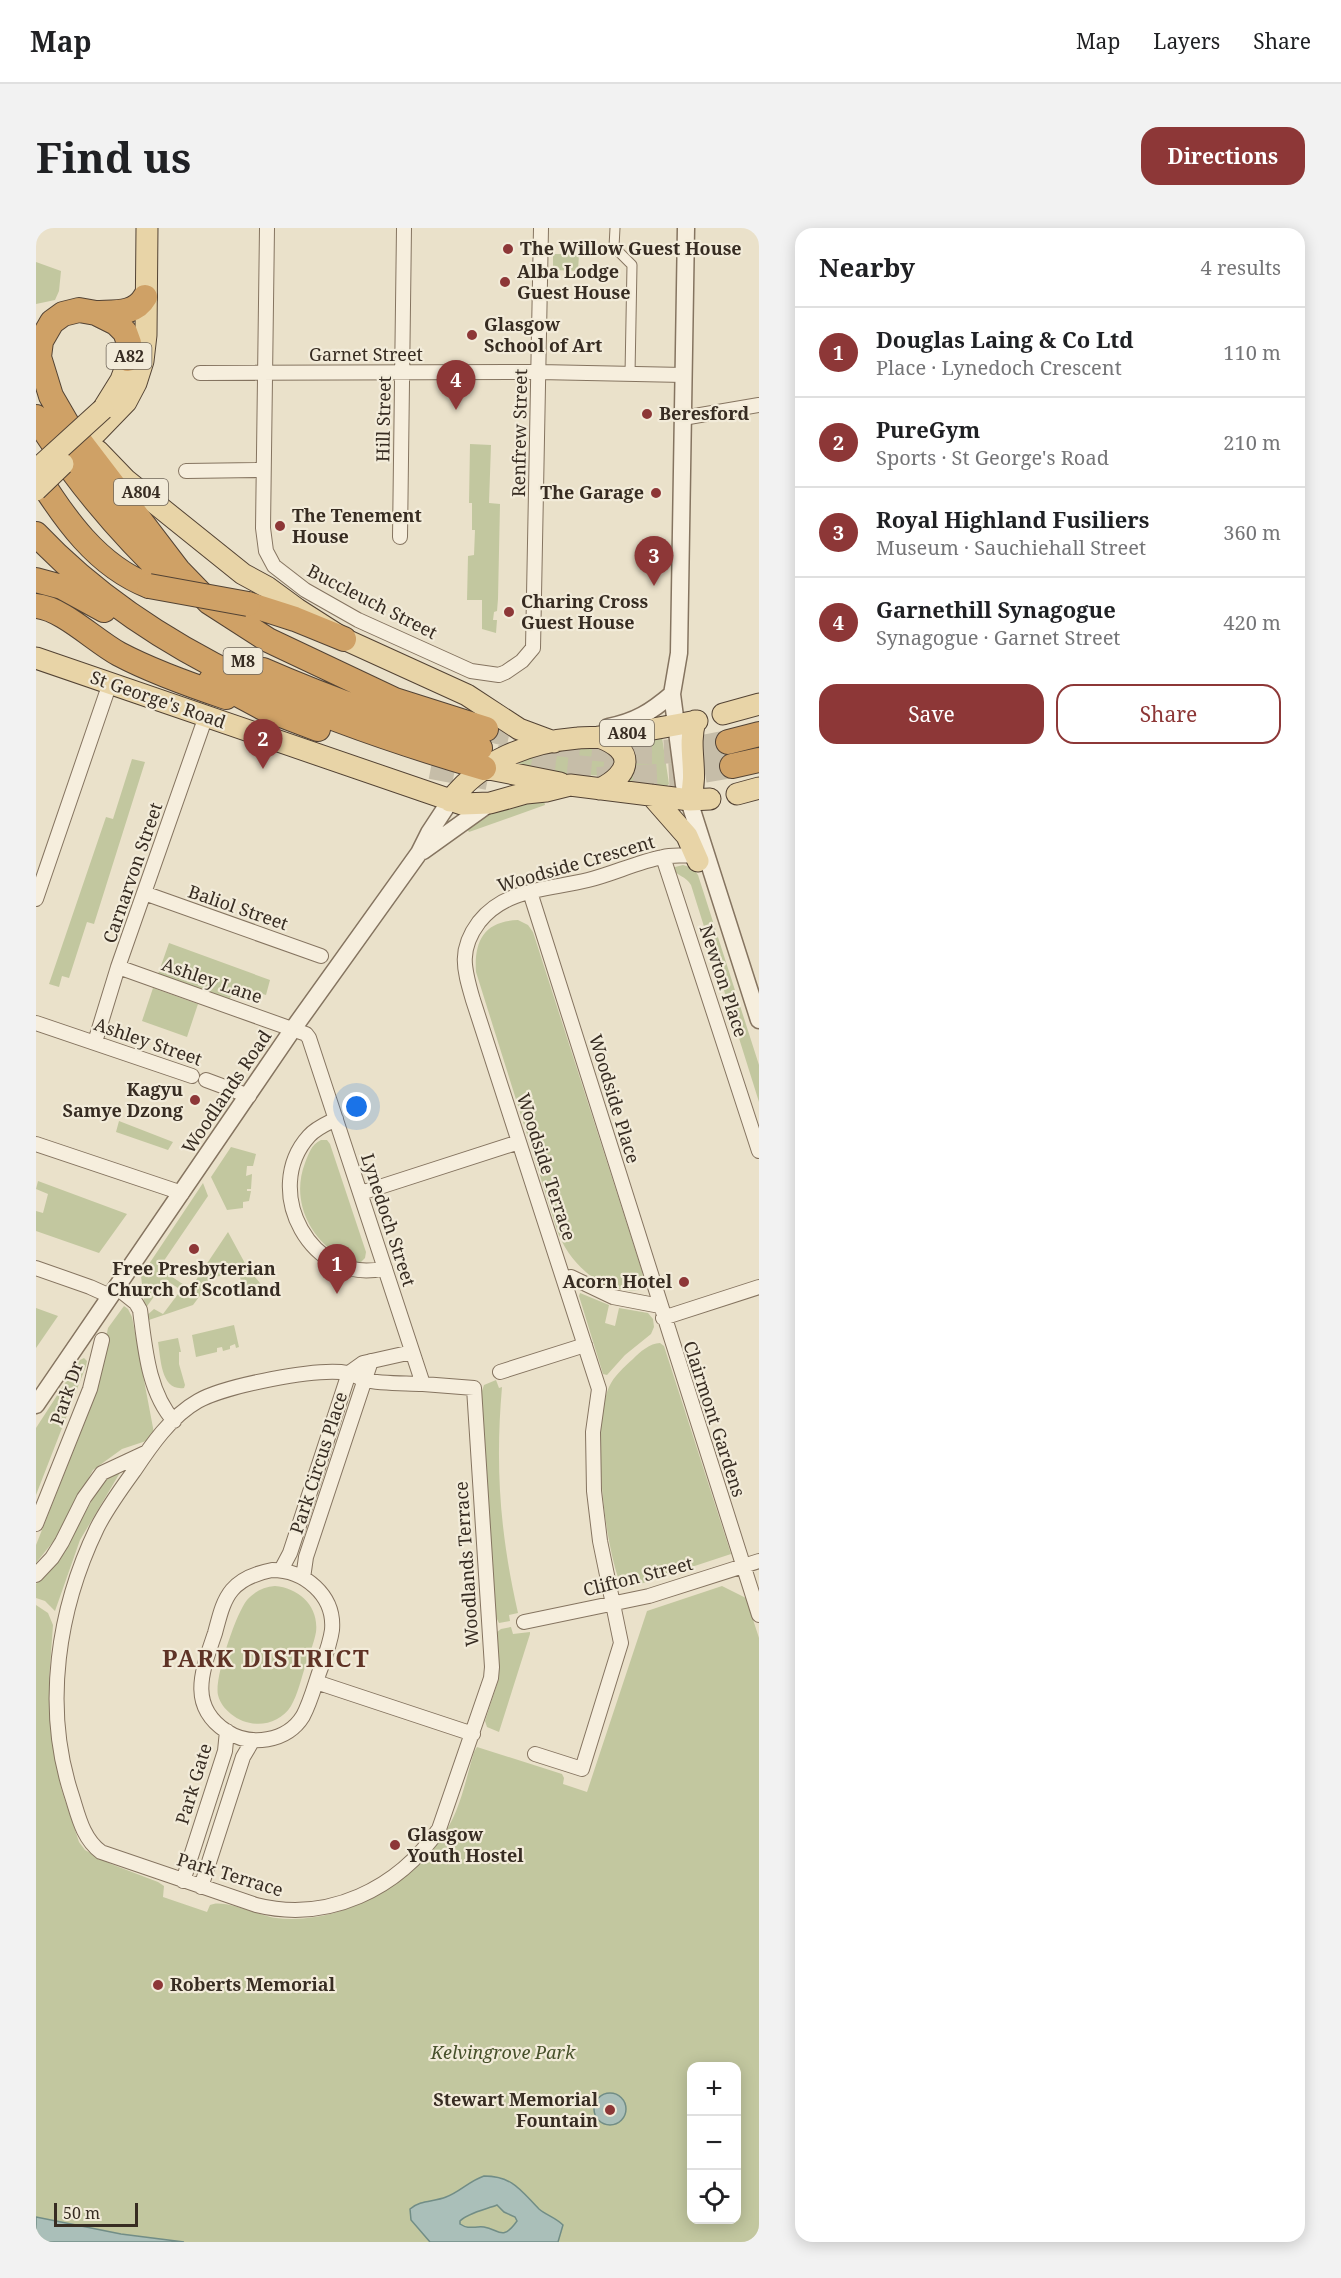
<!DOCTYPE html>
<html lang="en">
<head>
<meta charset="utf-8">
<style>
  :root { --surface:#fff; --page:#f2f2f2; --text:#202124; --muted:#757577; --line:#e0e0e0; --accent:#8d3737 }
  body { margin:0; font-family:"Noto Serif",serif; background:var(--page); color:var(--text) }
  .controls { position:absolute; right:18px; bottom:18px; display:grid; overflow:hidden; border-radius:12px; box-shadow:0 3px 15px #0003 }
  .controls button { width:54px; height:54px; display:grid; place-items:center; padding:0; border:0; border-bottom:2px solid var(--line); background:var(--surface); color:var(--text); font:30px sans-serif }
  .scale { position:absolute; left:18px; bottom:15px; width:84px; box-sizing:border-box; padding-left:6px; border:3px solid #372c22; border-top:0; font-size:16px; line-height:21px; white-space:nowrap; color:#372c22; -webkit-text-stroke:4px #f2ebd9; paint-order:stroke }
  .you { position:absolute; left:321px; top:879px; width:21px; height:21px; margin:-15px; border:4px solid #fff; border-radius:50%; background:#1a73e8; box-shadow:0 0 0 9px #1a73e833 }
  .badge { display:grid; place-items:center; width:39px; height:39px; border-radius:50%; background:var(--accent); color:#fff; font-size:20px; font-weight:700 }
  .pin { position:absolute; translate:-50% -50px; filter:drop-shadow(0 2px 3px #0008) }
  .pin::after { content:''; position:absolute; top:32px; width:21px; height:18px; background:inherit; clip-path:polygon(0 0,100% 0,50% 100%) }
  .list { margin:0; padding:0; list-style:none }
  h2 { display:flex; justify-content:space-between; align-items:center; height:78px; margin:0; padding:0 24px; font-size:26px }
  h2 small { font-size:20px; font-weight:400; color:var(--muted) }
  .list li { display:grid; grid-template-columns:39px 1fr auto; gap:18px; align-items:center; box-sizing:border-box; height:90px; padding:0 24px; border-top:2px solid var(--line) }
  .list b { display:block; font-size:22px; white-space:nowrap }
  .list p { margin:0; font-size:20px; white-space:nowrap; color:var(--muted) }
  .list em { font-size:20px; font-style:normal; color:var(--muted) }
  .actions { display:flex; gap:12px; padding:18px 24px }
  .actions a { flex:1; padding:14px 0; border:2px solid var(--accent); border-radius:18px; text-align:center; font-size:21px; color:var(--accent) }
  .actions .main { background:var(--accent); color:#fff }
  .icon { flex:none; width:33px; height:33px; fill:none; stroke:currentColor; stroke-width:2; stroke-linecap:round; stroke-linejoin:round }
  .map { position:relative; flex:none; width:723px; height:2014px; overflow:hidden; border-radius:18px }
  header { display:flex; align-items:center; gap:36px; box-sizing:border-box; height:84px; padding:0 30px; background:var(--surface); border-bottom:2px solid var(--line) }
  header strong { font-size:28px }
  nav { display:flex; gap:33px; margin-inline-start:auto; font-size:21px }
  .intro { display:flex; align-items:center; justify-content:space-between; box-sizing:border-box; height:144px; padding:0 36px }
  h1 { margin:0; font-size:42px }
  .button { padding:15px 27px; border-radius:18px; background:var(--accent); color:#fff; font-size:21px; font-weight:700 }
  main { display:flex; gap:36px; padding:0 36px }
  aside { flex:1; background:var(--surface); border-radius:18px; box-shadow:0 3px 15px #0003 }
  .map>svg:first-child { display:block }
  .green { fill:#c2c79f; fill-rule:evenodd }
  .water { fill:#aabfb9; stroke:#718d86; stroke-width:1.5; fill-rule:evenodd }
  .lines { fill:none; stroke-linecap:round; stroke-linejoin:round }
  .motorway-tunnel { stroke:#c6bda8; stroke-width:24; stroke-dasharray:24 12; stroke-linecap:butt }
  .pedestrian-casing { stroke:#857460; stroke-width:11 }
  .minor-casing { stroke:#857460; stroke-width:16 }
  .tertiary-casing { stroke:#857460; stroke-width:19 }
  .primary-casing { stroke:#534334; stroke-width:23 }
  .motorway-casing { stroke:#534334; stroke-width:26 }
  .pedestrian { stroke:#f6eedd; stroke-width:9 }
  .minor { stroke:#f6eedd; stroke-width:14 }
  .tertiary { stroke:#f6eedd; stroke-width:16 }
  .primary { stroke:#e8d4a7; stroke-width:21 }
  .motorway { stroke:#cfa166; stroke-width:24 }
  .primary-bridge-casing { stroke:#534334; stroke-width:23; stroke-linecap:butt }
  .motorway-bridge-casing { stroke:#534334; stroke-width:26; stroke-linecap:butt }
  .primary-bridge { stroke:#e8d4a7; stroke-width:21 }
  .motorway-bridge { stroke:#cfa166; stroke-width:24 }
  .poi-dot { fill:#8d3737; stroke:#f2ebd9; stroke-width:2 }
  .labels { text-anchor:middle; stroke-width:4.5; stroke-linejoin:round; paint-order:stroke }
  .shield { fill:#f2ebd9; stroke:#6f6559; stroke-width:1.5 }
  .shield-label { font-size:16px; font-weight:bold; fill:#372c22 }
  .poi-label { font-size:18px; font-weight:bold; fill:#372c22; stroke:#f2ebd9; text-anchor:start }
  .street-label { font-size:18px; fill:#372c22; stroke:#f2ebd9 }
  .park-label { font-size:18px; font-style:italic; fill:#47512b; stroke:#f2ebd9 }
  .district-label { font-size:24px; font-weight:bold; letter-spacing:1.5px; fill:#5f3326; stroke:#f2ebd9 }
</style>
</head>
<body>
<header>
<strong>Map</strong>
<nav><a>Map</a><a>Layers</a><a>Share</a></nav>
</header>
<div class="intro"><h1>Find us</h1><a class="button">Directions</a></div>
<main>
<div class="map">
<svg width="723" height="2014" viewBox="0 0 723 2014">
  <rect width="100%" height="100%" fill="#eae1ca"/>
  <path class="green" d="M517 26H543L542 43 517 42Z
    M0 34 25 43 23 63 19 72 0 76Z
    M434 216 455 217 453 275 464 276 462 371 461 383 458 384 457 392H461L460 405 446 401V372H431L432 328 438 327 439 302H436V275H433Z
    M626 509 633 556 631 558 589 553 588 514Z
    M557 518 572 520 580 536 570 548 526 546 479 539V535C503 524 531 522 557 518Z
    M96 531 109 534 58 696 51 694 33 750 26 748 23 759 13 756 70 589 77 591Z
    M508 573 509 577 433 604 428 596 481 575Z
    M647 637 657 640 662 647 723 837V874L655 657C650 648 641 648 635 640Z
    M482 692 492 697 497 704 606 1043 609 1057 602 1062C566 1067 532 1034 521 1002L440 744C438 713 448 693 482 692Z
    M133 715 234 752 230 767 198 757 193 774 121 749Z
    M117 760 162 776 151 809 106 793Z
    M83 893 137 914 132 922 80 904Z
    M285 912H291L294 916 330 1024 329 1030 325 1034C315 1035 307 1031 299 1025 270 1004 256 969 269 935 273 925 275 917 285 912Z
    M195 919 220 926 217 938H211L210 948 216 946 215 961H211V963H215L213 973 207 974V980L191 982 175 949Z
    M2 953 91 986 63 1025 0 1003V983L7 985 12 966 0 961Z
    M167 955 172 968 123 1040 154 1061 192 1004 211 1039 228 1060 208 1065 203 1045 178 1049 157 1077 110 1093 109 1089 118 1081 127 1086 145 1062 130 1052 109 1081 105 1048Z
    M544 1065 573 1077 569 1095 579 1098 583 1080 612 1085 617 1091 618 1099 615 1106 589 1127 571 1147 567 1146 543 1068Z
    M88 1078 92 1081 96 1089 118 1205 113 1212 86 1221 57 1242 20 1310 0 1335V1317L56 1176 72 1100Z
    M0 1080 22 1088 0 1120Z
    M198 1097 203 1119 200 1120 199 1116 194 1118V1121L187 1123 186 1119 181 1120V1124L160 1129 156 1107Z
    M142 1110 145 1124H143V1136L149 1157 148 1160C125 1163 125 1132 122 1114Z
    M624 1115 628 1118 695 1326 598 1358 583 1352C568 1311 555 1199 573 1159 578 1148 588 1139 597 1131 604 1124 614 1115 624 1115Z
    M48 1130 51 1133 50 1138 0 1267V1200L44 1132Z
    M460 1152 463 1160 466 1159C459 1239 464 1306 482 1385L473 1387 474 1393 463 1395 460 1389 445 1166 448 1157Z
    M85 1243 44 1312 19 1383 9 1373 0 1370V1356L25 1327 71 1246Z
    M239 1358C263 1360 283 1378 280 1404 278 1415 273 1427 269 1439 265 1451 262 1466 255 1478 242 1499 213 1501 195 1486 189 1481 184 1475 182 1467 178 1451 200 1385 211 1372 219 1363 228 1359 239 1358Z
    M686 1358 710 1370 723 1410V2014H144L85 2006 0 1989V1377L12 1385 17 1397 13 1453 15 1508 25 1560 43 1614 49 1622 75 1636 122 1654 128 1658 127 1669 171 1684 174 1677C187 1670 224 1688 240 1690 307 1698 384 1653 415 1594 426 1573 431 1547 438 1524L441 1519 526 1546 528 1550 527 1556 551 1564 611 1383ZM656 1838H700V1992H656Z
    M475 1399 477 1406 494 1404V1406L463 1504 451 1499 449 1493 463 1450 461 1404 465 1401Z"/>
  <path class="water" d="M558 1881a16 16 0 1 1 32 0a16 16 0 1 1-32 0Z
    M448 1948C477 1948 485 1963 503 1981 510 1987 520 1990 527 1997L522 2014H394L375 1992 374 1981C384 1972 398 1974 410 1969 424 1964 433 1953 448 1948ZM461 1977 468 1984 479 1989 481 1993C466 2014 463 2001 448 1999 438 1998 433 2002 424 1996V1993C431 1985 451 1981 461 1977Z
    M0 1989 85 2006 148 2014H0Z"/>
  <g class="lines">
    <path class="motorway-tunnel" d="M450 501C505 515 562 524 619 524 643 524 668 519 692 514
      M461 524 519 537 580 543
      M395 539 452 550
      M561 551 643 547 696 538"/>
    <defs>
      <path id="pedestrian" d="M579 0 578 19 596 37 594 146"/>
      <path id="minor" d="M231 0 227 300 230 323 238 338 269 362 322 392 435 443 463 447 470 444 486 433 497 420 505 0
        M164 145 503 144 648 147
        M647 190 723 177
        M150 243 227 242
        M364 309 368 0
        M627 629 723 923
        M494 664 723 1387
        M108 665 285 728
        M0 671 74 455
        M82 739 270 806 273 810 387 1156 438 1160 456 1439 455 1450 403 1601C362 1661 292 1695 220 1677L65 1624C46 1610 42 1586 35 1565 7 1478 22 1381 61 1300 71 1280 85 1261 98 1243 114 1219 135 1188 162 1173 188 1158 282 1139 312 1145 318 1146 323 1150 328 1152 347 1156 368 1155 387 1156
        M0 795 156 848
        M59 814 82 739 170 488
        M170 852 213 868
        M300 891C290 896 280 900 273 908 224 962 276 1059 349 1040
        M0 916 146 965
        M325 965 483 914
        M0 1040 54 1059 74 1068
        M528 1051 535 1049 577 1069 624 1078
        M80 1059 100 1075 104 1082C109 1119 112 1164 138 1193
        M627 1090 723 1059
        M464 1144 549 1117
        M313 1145 327 1135 376 1124
        M0 1296 54 1161 66 1112
        M236 1342C268 1342 299 1367 296 1402 294 1417 288 1431 283 1445 278 1460 274 1475 267 1488 251 1514 214 1519 190 1503 151 1477 167 1441 179 1405 183 1391 186 1374 196 1362 206 1350 221 1345 236 1342Z
        M245 1342 254 1325 313 1145
        M0 1347 16 1330 26 1314 48 1270 66 1245 111 1224
        M267 1350 270 1329 335 1133
        M488 1394 613 1368 723 1333
        M280 1454 437 1506
        M499 1526 546 1541 585 1415 564 1313 558 1263 557 1204 563 1161 437 772C428 741 422 722 443 694 470 660 512 662 552 652 577 646 601 634 627 629 635 627 645 628 654 627L662 633
        M147 1653 189 1523 191 1503
        M165 1659 207 1529 217 1512"/>
      <path id="tertiary" d="M650 0 643 425 636 466 648 557 723 792
        M572 499C599 494 615 484 636 466
        M387 623 454 575
        M0 1177 257 801 383 625 393 605 414 573"/>
      <path id="primary" d="M67 181 85 152 98 117
        M60 205 90 174 100 155 107 133 110 107 111 0
        M62 223 90 252 207 346 231 359 261 381 308 411 431 467 483 501 518 514
        M0 430 426 576 454 575 490 565 510 563 534 557 654 572 674 571
        M687 486 723 476
        M563 509C599 522 596 545 564 561
        M448 540 524 555
        M701 566 723 560
        M615 567 651 608 662 633
        M654 572C663 543 651 521 659 493
        M414 573C445 532 493 514 542 510 550 509 558 510 566 509 597 505 629 499 661 493"/>
      <path id="motorway" d="M60 85C78 84 99 87 109 69
        M92 131 93 115 89 104 80 95 60 85 43 82 27 86 16 94 5 113 3 129 15 168 33 199 142 342 173 374 232 412 361 473
        M0 189C38 251 85 306 138 356
        M0 245C28 290 61 338 113 358
        M0 306C118 431 287 493 448 540
        M0 352 26 359 68 382
        M212 376 259 391 308 411
        M0 378C26 380 59 413 83 426 117 444 154 457 190 469
        M227 442C298 473 370 498 444 520
        M175 452 227 480 282 501
        M346 468 450 501
        M692 514 723 506
        M696 538 723 532"/>
    </defs>
    <use href="#pedestrian" class="pedestrian-casing"/>
    <use href="#minor" class="minor-casing"/>
    <use href="#tertiary" class="tertiary-casing"/>
    <use href="#primary" class="primary-casing"/>
    <use href="#motorway" class="motorway-casing"/>
    <use href="#pedestrian" class="pedestrian"/>
    <use href="#minor" class="minor"/>
    <use href="#tertiary" class="tertiary"/>
    <use href="#primary" class="primary"/>
    <use href="#motorway" class="motorway"/>
    <defs>
      <path id="primary-bridge" d="M0 242 67 181
        M0 262 27 236"/>
      <path id="motorway-bridge" d="M113 358 212 376"/>
    </defs>
    <use href="#primary-bridge" class="primary-bridge-casing"/>
    <use href="#motorway-bridge" class="motorway-bridge-casing"/>
    <use href="#primary-bridge" class="primary-bridge"/>
    <use href="#motorway-bridge" class="motorway-bridge"/>
  </g>
  <g class="poi-dot">
    <circle cx="472" cy="21" r="6"/>
    <circle cx="469" cy="54" r="6"/>
    <circle cx="436" cy="107" r="6"/>
    <circle cx="611" cy="186" r="6"/>
    <circle cx="620" cy="265" r="6"/>
    <circle cx="244" cy="298" r="6"/>
    <circle cx="473" cy="384" r="6"/>
    <circle cx="159" cy="872" r="6"/>
    <circle cx="158" cy="1021" r="6"/>
    <circle cx="648" cy="1054" r="6"/>
    <circle cx="359" cy="1617" r="6"/>
    <circle cx="122" cy="1757" r="6"/>
    <circle cx="574" cy="1882" r="6"/>
  </g>
  <g class="labels">
    <g class="shield">
      <rect x="70.5" y="115" width="45" height="26" rx="4.5"/>
      <rect x="78" y="251" width="54" height="26" rx="4.5"/>
      <rect x="187.5" y="420" width="39" height="26" rx="4.5"/>
      <rect x="564" y="492" width="54" height="26" rx="4.5"/>
    </g>
    <g class="shield-label">
      <text x="93" y="134">A82</text>
      <text x="105" y="270">A804</text>
      <text x="207" y="439">M8</text>
      <text x="591" y="511">A804</text>
    </g>
    <g class="poi-label">
      <text x="484" y="27">The Willow Guest House</text>
      <text x="481" y="50">Alba Lodge<tspan x="481" dy="21">Guest House</tspan></text>
      <text x="448" y="103">Glasgow<tspan x="448" dy="21">School of Art</tspan></text>
      <text x="623" y="192">Beresford</text>
      <text x="608" y="271" text-anchor="end">The Garage</text>
      <text x="256" y="294">The Tenement<tspan x="256" dy="21">House</tspan></text>
      <text x="485" y="380">Charing Cross<tspan x="485" dy="21">Guest House</tspan></text>
      <text x="147" y="868" text-anchor="end">Kagyu<tspan x="147" dy="21">Samye Dzong</tspan></text>
      <text x="158" y="1047" text-anchor="middle">Free Presbyterian<tspan x="158" dy="21">Church of Scotland</tspan></text>
      <text x="636" y="1060" text-anchor="end">Acorn Hotel</text>
      <text x="371" y="1613">Glasgow<tspan x="371" dy="21">Youth Hostel</tspan></text>
      <text x="134" y="1763">Roberts Memorial</text>
      <text x="562" y="1878" text-anchor="end">Stewart Memorial<tspan x="562" dy="21">Fountain</tspan></text>
    </g>
    <g class="street-label">
      <text x="330" y="133">Garnet Street</text>
      <text transform="translate(348 191) rotate(-89)" y="6">Hill Street</text>
      <text transform="translate(484 205) rotate(-89)" y="6">Renfrew Street</text>
      <text transform="translate(336 374) rotate(27)" y="6">Buccleuch Street</text>
      <text transform="translate(122 472) rotate(19)" y="6">St George's Road</text>
      <text transform="translate(540 636) rotate(-16)" y="6">Woodside Crescent</text>
      <text transform="translate(97 645) rotate(-71)" y="6">Carnarvon Street</text>
      <text transform="translate(202 680) rotate(19)" y="6">Baliol Street</text>
      <text transform="translate(176 753) rotate(19)" y="6">Ashley Lane</text>
      <text transform="translate(687 753) rotate(72)" y="6">Newton Place</text>
      <text transform="translate(112 814) rotate(19)" y="6">Ashley Street</text>
      <text transform="translate(191 864) rotate(-56)" y="6">Woodlands Road</text>
      <text transform="translate(578 871) rotate(73)" y="6">Woodside Place</text>
      <text transform="translate(510 939) rotate(72)" y="6">Woodside Terrace</text>
      <text transform="translate(352 992) rotate(72)" y="6">Lynedoch Street</text>
      <text transform="translate(31 1165) rotate(-71)" y="6">Park Dr</text>
      <text transform="translate(678 1191) rotate(72)" y="6">Clairmont Gardens</text>
      <text transform="translate(283 1235) rotate(-72)" y="6">Park Circus Place</text>
      <text transform="translate(431 1336) rotate(-94)" y="6">Woodlands Terrace</text>
      <text transform="translate(602 1349) rotate(-14)" y="6">Clifton Street</text>
      <text transform="translate(158 1556) rotate(-73)" y="6">Park Gate</text>
      <text transform="translate(194 1647) rotate(17)" y="6">Park Terrace</text>
    </g>
    <g class="park-label">
      <text x="467" y="1831">Kelvingrove Park</text>
    </g>
    <g class="district-label">
      <text x="230" y="1439">PARK DISTRICT</text>
    </g>
  </g>
</svg>
<div class="controls">
<button>+</button>
<button>−</button>
<button><svg class="icon" aria-label="locate" viewBox="0 0 24 24"><circle cx="12" cy="12" r="6"/><path d="M12 2v4M12 18v4M2 12h4M18 12h4"/></svg></button>
</div>
<div class="scale">50 m</div>
<div class="you"></div>
<div class="pin badge" style="left:301px;top:1066px">1</div>
<div class="pin badge" style="left:227px;top:541px">2</div>
<div class="pin badge" style="left:618px;top:358px">3</div>
<div class="pin badge" style="left:420px;top:182px">4</div>
</div>
<aside>
<h2>Nearby<small>4 results</small></h2>
<ul class="list">
<li><span class="badge">1</span><div><b>Douglas Laing &amp; Co Ltd</b><p>Place · Lynedoch Crescent</p></div><em>110 m</em></li>
<li><span class="badge">2</span><div><b>PureGym</b><p>Sports · St George's Road</p></div><em>210 m</em></li>
<li><span class="badge">3</span><div><b>Royal Highland Fusiliers</b><p>Museum · Sauchiehall Street</p></div><em>360 m</em></li>
<li><span class="badge">4</span><div><b>Garnethill Synagogue</b><p>Synagogue · Garnet Street</p></div><em>420 m</em></li>
</ul>
<div class="actions"><a class="main">Save</a><a>Share</a></div>
</aside>
</main>
</body>
</html>
